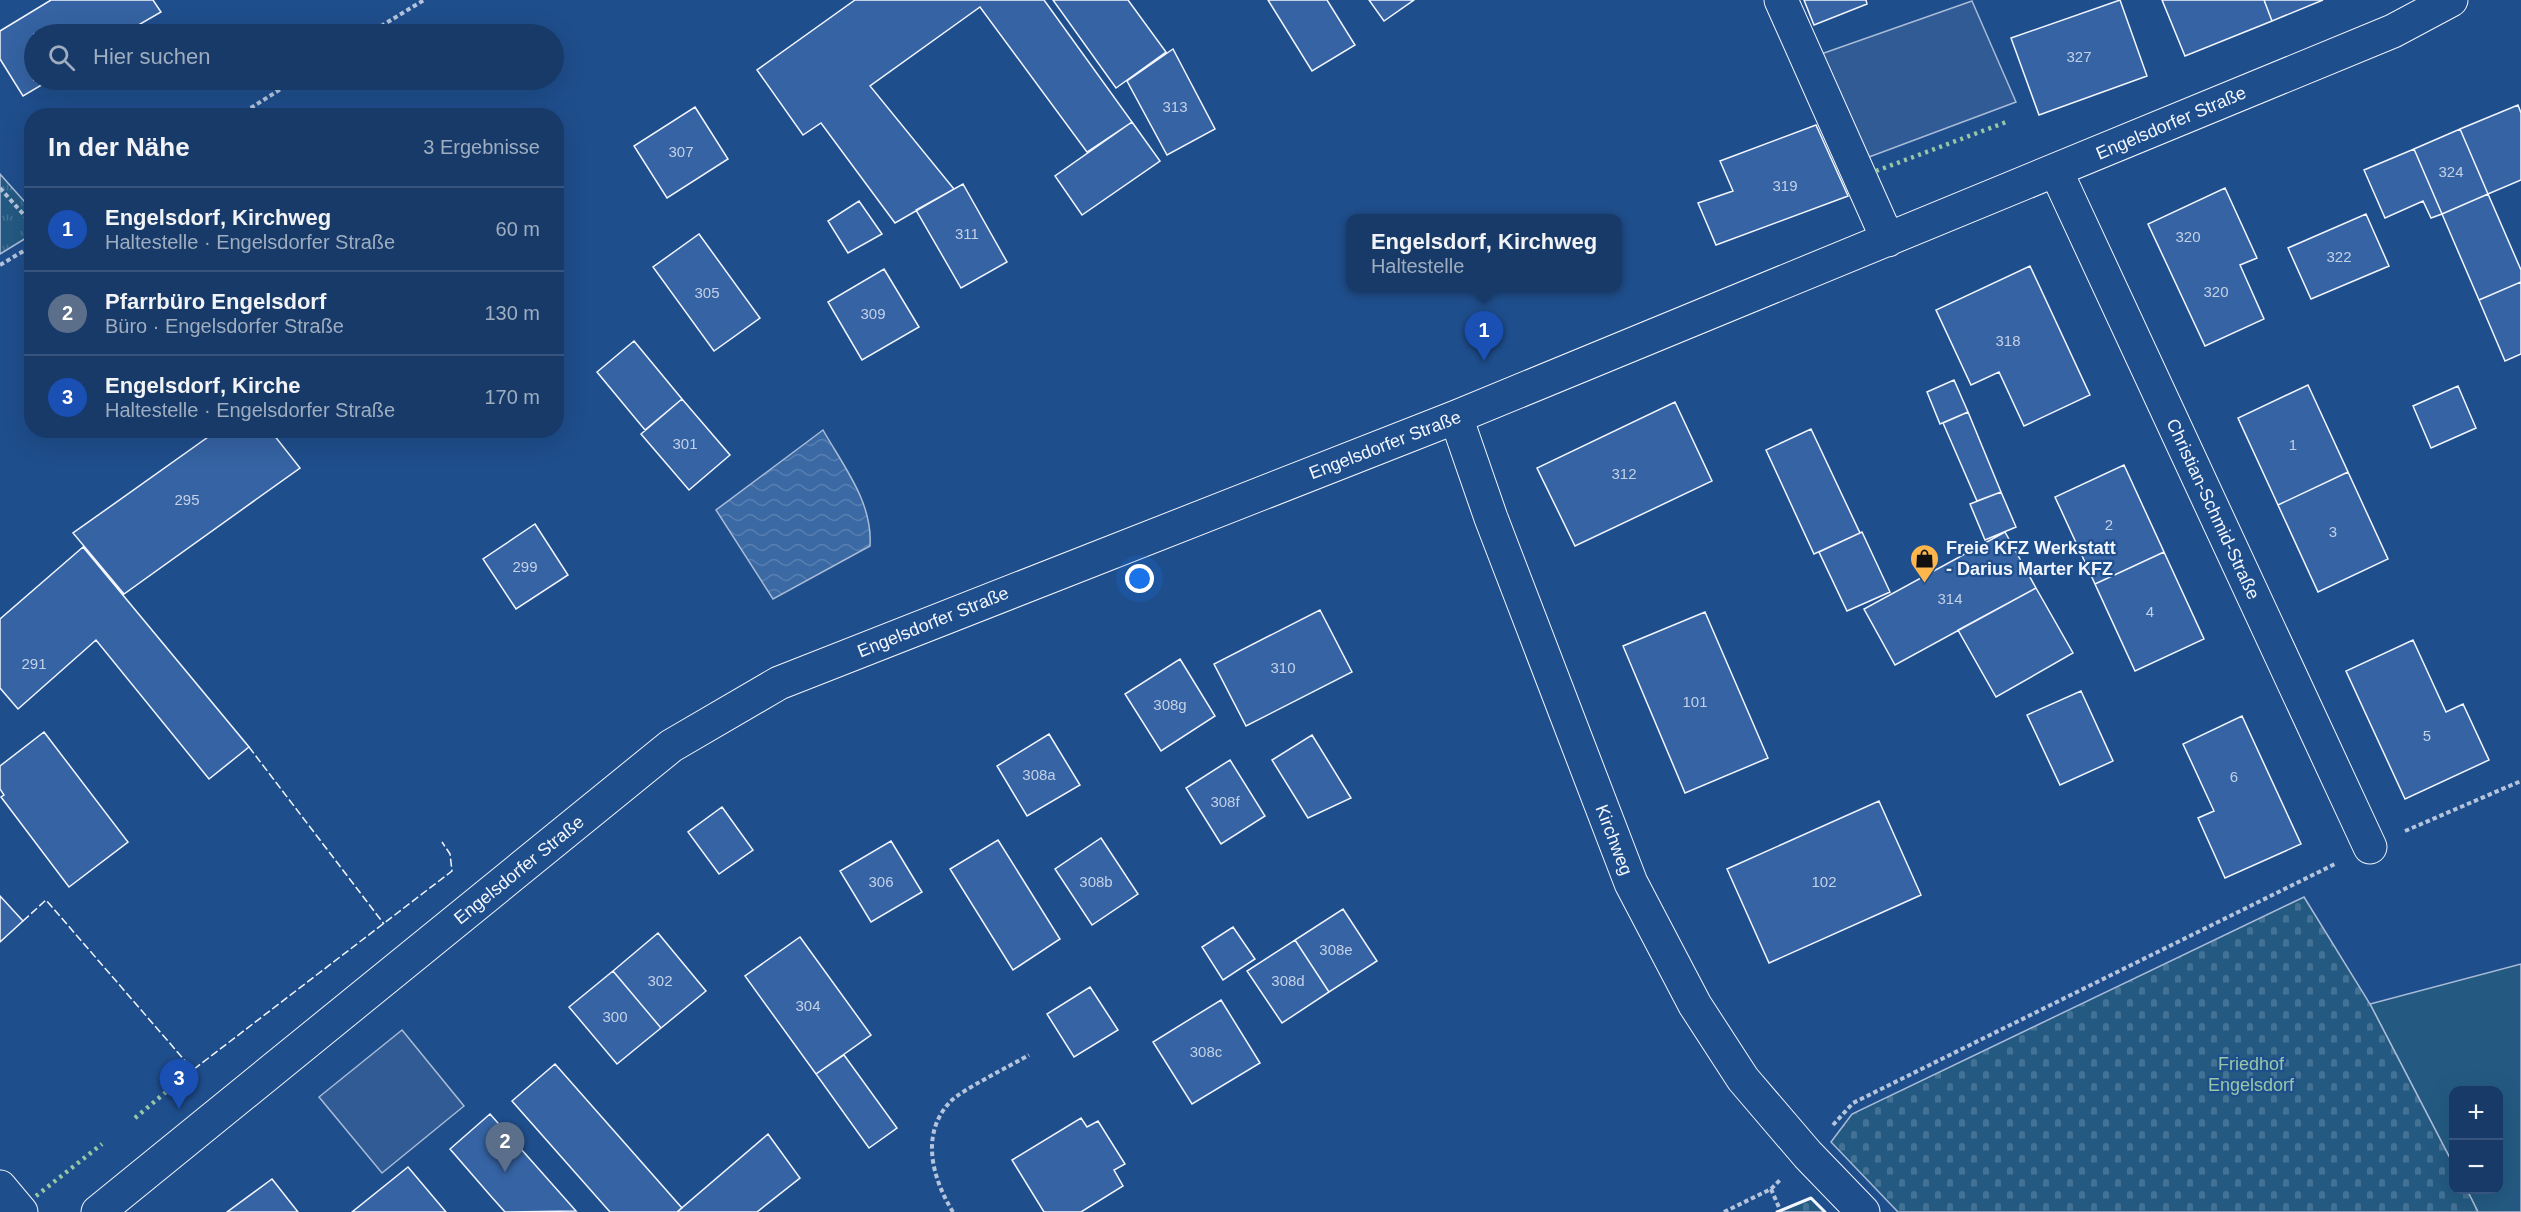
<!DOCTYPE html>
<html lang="de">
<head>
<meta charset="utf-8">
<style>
  :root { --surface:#173a69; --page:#20416f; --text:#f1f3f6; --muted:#9eadc0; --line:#36547d; --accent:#ffb74d }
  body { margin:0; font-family:Arial,sans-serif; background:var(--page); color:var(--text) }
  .controls { position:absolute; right:18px; bottom:18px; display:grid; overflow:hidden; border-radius:12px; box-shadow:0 6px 24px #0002 }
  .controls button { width:54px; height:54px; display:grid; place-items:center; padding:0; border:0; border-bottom:2px solid var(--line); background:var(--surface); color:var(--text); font:30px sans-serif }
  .you { position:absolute; left:1140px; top:579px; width:21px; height:21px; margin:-15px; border:4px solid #fff; border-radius:50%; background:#1a73e8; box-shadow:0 0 0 9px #1a73e833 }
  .badge { display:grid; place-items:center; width:39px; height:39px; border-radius:50%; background:var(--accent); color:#fff; font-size:20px; font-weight:700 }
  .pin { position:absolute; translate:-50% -50px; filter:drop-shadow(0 2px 3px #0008) }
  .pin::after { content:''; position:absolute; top:32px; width:21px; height:18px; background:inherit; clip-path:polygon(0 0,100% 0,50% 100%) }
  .popup { position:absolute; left:1346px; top:214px; width:276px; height:78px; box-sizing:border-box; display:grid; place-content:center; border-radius:12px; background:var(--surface); filter:drop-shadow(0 2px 4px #0005); font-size:20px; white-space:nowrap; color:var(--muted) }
  .popup b { font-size:22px; color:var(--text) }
  .popup::after { content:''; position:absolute; left:50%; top:100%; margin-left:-12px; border:12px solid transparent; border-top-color:var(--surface) }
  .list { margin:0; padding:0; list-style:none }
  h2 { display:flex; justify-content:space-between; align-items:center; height:78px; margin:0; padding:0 24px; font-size:26px }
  h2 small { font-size:20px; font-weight:400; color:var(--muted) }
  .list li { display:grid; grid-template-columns:39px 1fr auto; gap:18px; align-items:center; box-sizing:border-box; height:84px; padding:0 24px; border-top:2px solid var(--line) }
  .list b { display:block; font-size:22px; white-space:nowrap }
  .list p { margin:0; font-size:20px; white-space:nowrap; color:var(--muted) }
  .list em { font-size:20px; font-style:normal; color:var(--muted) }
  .icon { flex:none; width:33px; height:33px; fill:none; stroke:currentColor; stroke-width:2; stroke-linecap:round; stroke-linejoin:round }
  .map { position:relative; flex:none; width:2521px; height:1212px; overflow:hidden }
  .search { position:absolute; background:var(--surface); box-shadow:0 6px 24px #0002; left:24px; top:24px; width:540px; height:66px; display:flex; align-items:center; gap:15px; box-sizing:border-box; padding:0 21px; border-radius:33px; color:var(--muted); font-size:22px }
  .panel { position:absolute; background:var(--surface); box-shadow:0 6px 24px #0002; left:24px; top:108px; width:540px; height:330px; border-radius:24px }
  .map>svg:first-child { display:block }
  .grass { fill:#245a82; stroke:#a8bbd7; stroke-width:1.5 }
  .cemetery { fill:url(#cemetery-stones); stroke:#a8bbd7; stroke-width:1.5 }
  .park { fill:url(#park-tufts); stroke:#a8bbd7; stroke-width:1.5 }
  .parking { fill:#305b95; stroke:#a8bbd7; stroke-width:1.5 }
  .water { fill:url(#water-waves); stroke:#a8bbd7; stroke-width:1.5 }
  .building { fill:#3563a3; stroke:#f2f6ff; stroke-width:1.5 }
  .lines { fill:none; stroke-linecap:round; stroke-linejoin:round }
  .minor-casing { stroke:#f2f6ff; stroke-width:35 }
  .path { stroke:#b3c4dc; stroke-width:4; stroke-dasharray:4.5 3; stroke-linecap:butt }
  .minor { stroke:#1f4e8c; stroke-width:33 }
  .hedge { stroke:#97c8a6; stroke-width:4.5; stroke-dasharray:3 4.5; stroke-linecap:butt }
  .fence { stroke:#f2f6ff; stroke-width:1.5; stroke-dasharray:8 3; stroke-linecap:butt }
  .wall { stroke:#f2f6ff; stroke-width:3 }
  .labels { text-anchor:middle; stroke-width:4.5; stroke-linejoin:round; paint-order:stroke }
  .number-label { font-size:15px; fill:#c3d1e8 }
  .street-label { font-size:18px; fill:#f2f6ff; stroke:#1f4e8c }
  .poi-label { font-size:18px; font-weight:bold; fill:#f2f6ff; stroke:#1f4e8c; text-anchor:start }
  .park-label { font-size:18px; fill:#97c8a6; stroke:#1f4e8c }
</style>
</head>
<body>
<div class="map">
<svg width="2521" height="1212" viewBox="0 0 2521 1212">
  <defs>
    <pattern id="cemetery-stones" width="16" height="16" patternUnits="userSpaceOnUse" patternTransform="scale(1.5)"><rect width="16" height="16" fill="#245a82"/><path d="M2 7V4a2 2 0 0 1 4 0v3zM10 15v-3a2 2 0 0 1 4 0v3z" fill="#447295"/></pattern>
    <pattern id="park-tufts" width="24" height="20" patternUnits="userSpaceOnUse" patternTransform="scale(1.5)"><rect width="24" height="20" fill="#245a82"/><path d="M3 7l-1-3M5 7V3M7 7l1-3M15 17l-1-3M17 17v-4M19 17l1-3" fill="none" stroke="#447295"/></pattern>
    <pattern id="water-waves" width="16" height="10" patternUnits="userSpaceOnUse" patternTransform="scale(1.5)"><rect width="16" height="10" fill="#3b69a3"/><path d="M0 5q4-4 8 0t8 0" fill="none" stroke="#587fb1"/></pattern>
  </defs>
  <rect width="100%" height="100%" fill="#1f4e8c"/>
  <path class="grass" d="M2521 964V1212H2478L2467 1190H2498V1090H2454L2453 1164 2370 1004Z"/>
  <path class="cemetery" d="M2304 897 2370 1004 2453 1164 2454 1190H2467L2478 1212H1898L1831 1142 1852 1114Z
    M1811 1198 1825 1212H1777L1781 1211Z"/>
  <path class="park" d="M0 174 32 210 31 235 0 254Z"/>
  <path class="parking" d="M1972 1 2016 102 1853 163 1807 59Z
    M402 1030 464 1106 382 1173 319 1097Z"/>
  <path class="water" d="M823 430C844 467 873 503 870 546L773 599 716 510Z"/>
  <path class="building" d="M51 0H153L161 12 123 34H34V80H50L23 96 0 59V31Z
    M855 0H1044L1132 122 1087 152 980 7 870 86 954 189 895 223 821 123 803 135 757 70Z
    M1053 0H1128L1166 52 1116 88Z
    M1268 0H1327L1355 45 1312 71Z
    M1369 0H1414L1384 21Z
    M1804 0H1866L1867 4 1814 25Z
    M2120 0 2147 76 2039 115 2011 38Z
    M2162 0H2264L2272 21 2185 56Z
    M2264 0H2323L2272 21Z
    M1173 49 1215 129 1167 155 1127 81Z
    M2518 105 2521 113V180L2488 194 2460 129Z
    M695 107 728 159 667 198 634 146Z
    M1132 122 1160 161 1082 215 1055 176Z
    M1816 125 1848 196 1716 245 1698 203 1733 191 1720 161Z
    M2460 129 2488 194 2442 214 2414 149Z
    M2414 149 2442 214 2431 218 2423 201 2385 218 2364 170Z
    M963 184 1007 262 961 288 916 210Z
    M2225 188 2257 258 2240 265 2264 319 2205 346 2148 224Z
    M2488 194 2521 270V282L2479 300 2442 214Z
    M859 201 882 234 848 253 828 221Z
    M2366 214 2389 266 2311 299 2288 248Z
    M699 234 760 318 714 351 653 267Z
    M2030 266 2090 395 2024 426 1999 372 1971 385 1936 310Z
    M884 269 919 327 862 360 828 302Z
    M2521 282V354L2505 361 2479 300Z
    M634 341 682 399 645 430 597 372Z
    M1954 380 1968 412 1940 424 1927 392Z
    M2308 385 2348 472 2278 505 2238 418Z
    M2458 386 2476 428 2431 448 2413 406Z
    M682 399 730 455 689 490 641 434Z
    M1675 402 1712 481 1575 546 1537 468Z
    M1968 412 2001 492 1977 501 1943 423Z
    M1811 429 1860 533 1814 554 1766 450Z
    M218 430H270L300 468 124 594 73 533Z
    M2124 465 2164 552 2095 584 2055 497Z
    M2348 472 2388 559 2318 592 2278 505Z
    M2001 492 2016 527 1985 540 1970 504Z
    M535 524 568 575 516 609 483 559Z
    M1862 532 1890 592 1847 611 1819 552Z
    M2005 532 2036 588 1895 665 1864 609Z
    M83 547 249 747 209 779 96 640 18 709 0 688V619Z
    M2164 552 2204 639 2135 671 2095 584Z
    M2036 588 2073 653 1996 697 1958 630Z
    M1320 610 1352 672 1246 726 1214 664Z
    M1705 612 1768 758 1685 793 1623 646Z
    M2413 640 2446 712 2463 704 2489 760 2405 799 2346 671Z
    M1180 659 1215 716 1161 751 1125 694Z
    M2081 691 2113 761 2060 785 2027 715Z
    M2242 716 2301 844 2225 878 2198 818 2214 811 2183 744Z
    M44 732 128 842 69 887 1 797 4 795 0 789V766Z
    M1049 734 1080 785 1027 816 997 766Z
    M1312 735 1351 798 1308 818 1272 760Z
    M1230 760 1265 816 1221 844 1186 788Z
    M1879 801 1921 895 1769 963 1727 869Z
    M722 807 753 850 719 874 688 832Z
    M1101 838 1138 894 1092 925 1055 869Z
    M998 840 1060 939 1013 970 950 869Z
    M891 841 922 892 871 922 840 871Z
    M0 896 23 921 0 942Z
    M1343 909 1377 961 1329 992 1295 940Z
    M1233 927 1255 959 1223 980 1202 947Z
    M658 933 706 991 661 1028 613 971Z
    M800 937 871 1035 816 1074 745 976Z
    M1295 940 1329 992 1282 1023 1247 971Z
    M613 971 661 1028 617 1064 569 1007Z
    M1090 987 1118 1030 1074 1057 1047 1014Z
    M1221 1000 1260 1063 1192 1104 1153 1042Z
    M844 1055 897 1128 869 1148 816 1074Z
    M555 1064 682 1208 677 1212H610L512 1101Z
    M490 1114 576 1211 505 1212 489 1194 450 1149Z
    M1081 1118 1087 1127 1098 1121 1125 1164 1114 1170 1123 1186 1081 1212H1044L1012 1160Z
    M768 1134 800 1178 757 1212H677Z
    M408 1167 446 1212H352Z
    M272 1179 298 1212H227Z"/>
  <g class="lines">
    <defs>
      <path id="minor" d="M1781 0 1888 240
        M2056 171 2370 847
        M1456 417 1491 518 1631 883 1695 1005 1743 1079 1808 1155 1863 1212
        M0 1187 21 1212
        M98 1212 671 746 779 683 1456 417 2393 31 2451 0"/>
    </defs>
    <use href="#minor" class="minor-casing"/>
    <path class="path" d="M368 34 424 0
      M238 116 295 80
      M0 188 32 224
      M0 265 32 246
      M2405 831 2521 781
      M1833 1125 1853 1103 2335 864
      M1771 1189 1781 1212
      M953 1212C932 1178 920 1134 950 1102 961 1090 1012 1065 1029 1055
      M1724 1212 1771 1189 1780 1180"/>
    <use href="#minor" class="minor"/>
    <path class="hedge" d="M1876 171 2009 121
      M135 1118 185 1076
      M36 1196 102 1144"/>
    <path class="fence" d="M249 747 384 924
      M23 921 46 900 193 1070
      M185 1076 452 871 450 854 442 842"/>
    <path class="wall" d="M1777 1212 1811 1198 1825 1212"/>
  </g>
  <defs>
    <symbol id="shop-pin" viewBox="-11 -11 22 30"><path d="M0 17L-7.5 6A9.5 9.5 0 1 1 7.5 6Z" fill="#ffb74d" stroke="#1f4e8c"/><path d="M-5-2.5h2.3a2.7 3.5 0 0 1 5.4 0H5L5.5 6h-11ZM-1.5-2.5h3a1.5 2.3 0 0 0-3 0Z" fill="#111"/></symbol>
  </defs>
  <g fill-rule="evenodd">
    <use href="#shop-pin" x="1908" y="542" width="33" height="45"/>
  </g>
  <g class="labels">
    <g class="number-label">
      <text x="2079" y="62">327</text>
      <text x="1175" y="112">313</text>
      <text x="681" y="157">307</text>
      <text x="2451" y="177">324</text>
      <text x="1785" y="191">319</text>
      <text x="967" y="239">311</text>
      <text x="2188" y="242">320</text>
      <text x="2339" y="262">322</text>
      <text x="2216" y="297">320</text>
      <text x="707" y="298">305</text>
      <text x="873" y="319">309</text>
      <text x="2008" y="346">318</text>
      <text x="685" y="449">301</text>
      <text x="2293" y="450">1</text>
      <text x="1624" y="479">312</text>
      <text x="187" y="505">295</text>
      <text x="2109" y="530">2</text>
      <text x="2333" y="537">3</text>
      <text x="525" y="572">299</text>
      <text x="1950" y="604">314</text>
      <text x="2150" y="617">4</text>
      <text x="34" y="669">291</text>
      <text x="1283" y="673">310</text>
      <text x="1695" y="707">101</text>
      <text x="1170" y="710">308g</text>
      <text x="2427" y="741">5</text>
      <text x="1039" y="780">308a</text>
      <text x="2234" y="782">6</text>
      <text x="1225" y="807">308f</text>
      <text x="881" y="887">306</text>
      <text x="1096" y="887">308b</text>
      <text x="1824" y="887">102</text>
      <text x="1336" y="955">308e</text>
      <text x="660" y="986">302</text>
      <text x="1288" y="986">308d</text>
      <text x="808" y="1011">304</text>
      <text x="615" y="1022">300</text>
      <text x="1206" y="1057">308c</text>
    </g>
    <g class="street-label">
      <text transform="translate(2171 123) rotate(-23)" y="6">Engelsdorfer Straße</text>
      <text transform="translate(1385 445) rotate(-21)" y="6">Engelsdorfer Straße</text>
      <text transform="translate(2213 509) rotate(65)" y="6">Christian-Schmid-Straße</text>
      <text transform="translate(933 622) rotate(-22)" y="6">Engelsdorfer Straße</text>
      <text transform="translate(1614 840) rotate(69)" y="6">Kirchweg</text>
      <text transform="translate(519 870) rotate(-39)" y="6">Engelsdorfer Straße</text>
    </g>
    <g class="poi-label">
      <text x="1946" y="554">Freie KFZ Werkstatt<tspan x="1946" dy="21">- Darius Marter KFZ</tspan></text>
    </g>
    <g class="park-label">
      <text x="2251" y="1070">Friedhof<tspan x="2251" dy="21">Engelsdorf</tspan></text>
    </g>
  </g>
</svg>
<div class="controls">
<button>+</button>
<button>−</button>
</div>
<div class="you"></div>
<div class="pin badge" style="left:1484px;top:361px;background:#1a4fb4">1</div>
<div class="popup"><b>Engelsdorf, Kirchweg</b>Haltestelle</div>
<div class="pin badge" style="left:505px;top:1172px;background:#5c6f8a">2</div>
<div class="pin badge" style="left:179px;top:1109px;background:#1a4fb4">3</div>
<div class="search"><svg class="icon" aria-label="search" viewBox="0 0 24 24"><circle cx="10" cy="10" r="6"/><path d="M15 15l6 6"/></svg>Hier suchen</div>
<section class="panel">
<h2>In der Nähe<small>3 Ergebnisse</small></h2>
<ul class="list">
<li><span class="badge" style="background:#1a4fb4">1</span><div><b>Engelsdorf, Kirchweg</b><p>Haltestelle · Engelsdorfer Straße</p></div><em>60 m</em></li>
<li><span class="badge" style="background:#5c6f8a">2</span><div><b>Pfarrbüro Engelsdorf</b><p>Büro · Engelsdorfer Straße</p></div><em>130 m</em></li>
<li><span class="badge" style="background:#1a4fb4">3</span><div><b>Engelsdorf, Kirche</b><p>Haltestelle · Engelsdorfer Straße</p></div><em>170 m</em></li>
</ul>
</section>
</div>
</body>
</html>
